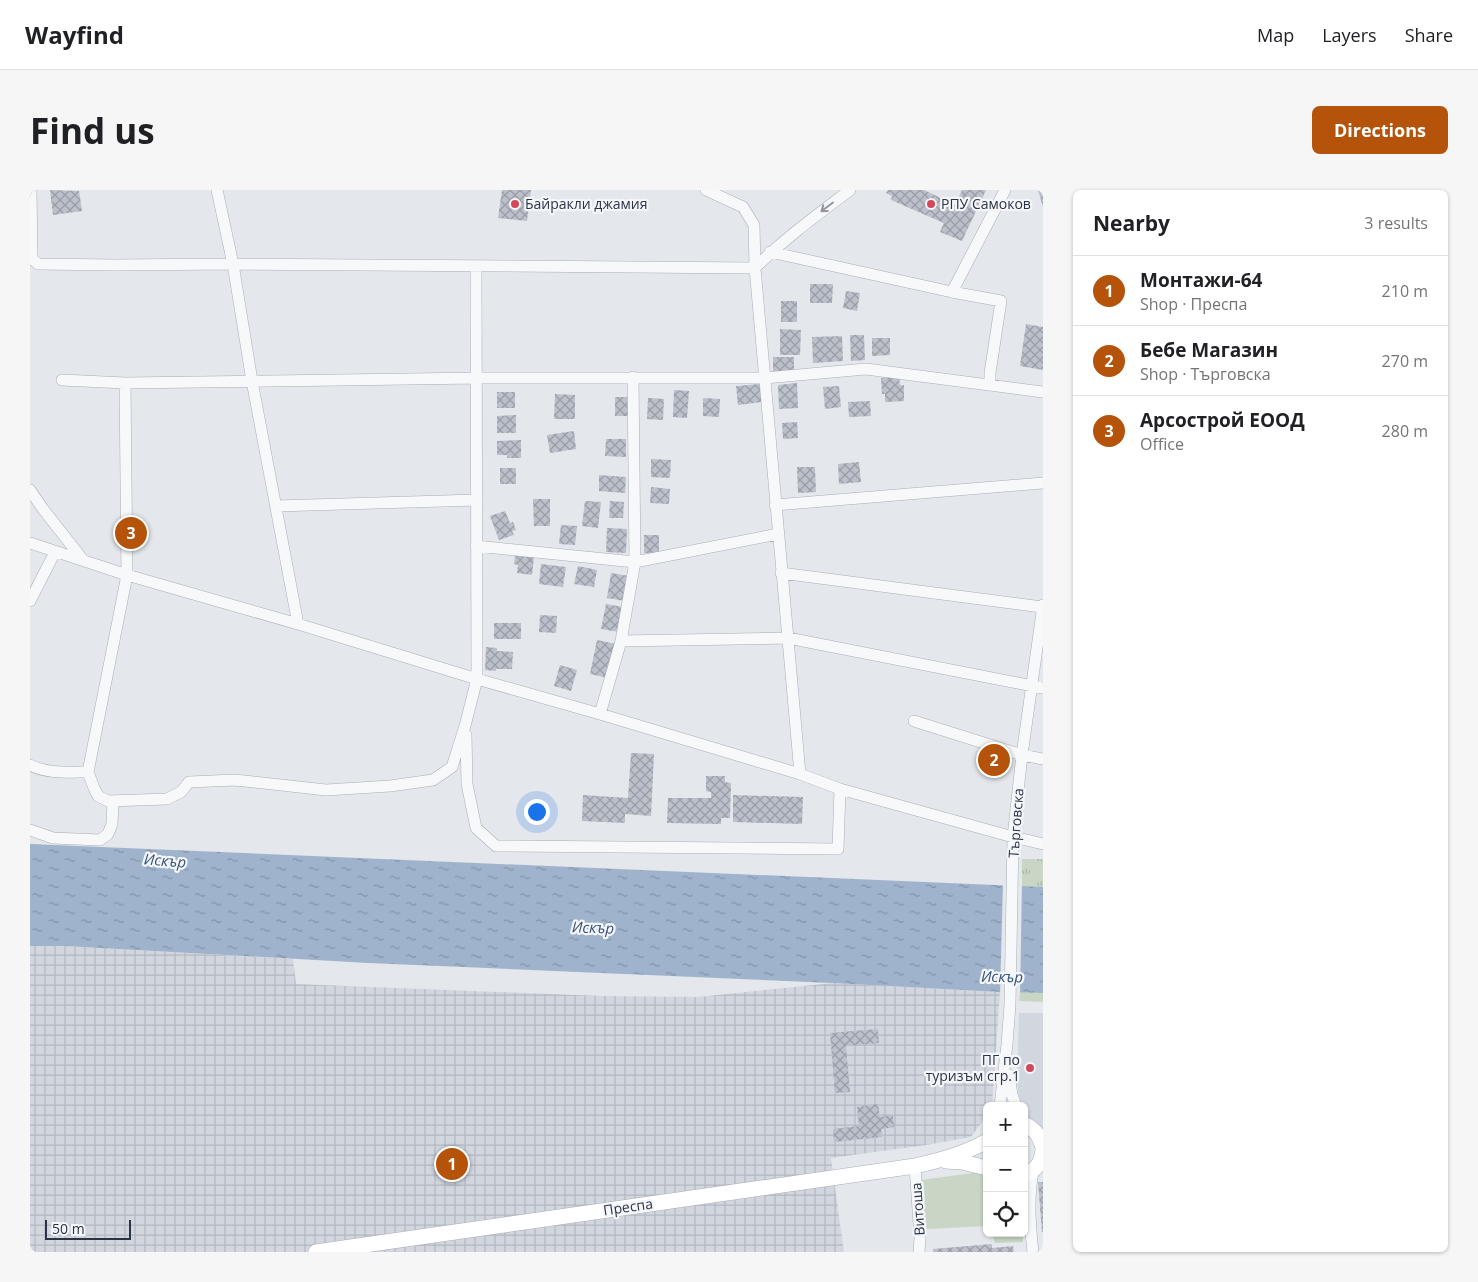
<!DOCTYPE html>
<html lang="en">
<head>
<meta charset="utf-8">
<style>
  :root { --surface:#fff; --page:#f6f6f6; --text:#202124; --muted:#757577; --line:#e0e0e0; --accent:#b45309 }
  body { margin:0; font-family:"Open Sans",sans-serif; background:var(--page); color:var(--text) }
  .controls { position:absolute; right:15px; bottom:15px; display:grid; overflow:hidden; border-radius:8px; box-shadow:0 1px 4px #0004 }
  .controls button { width:45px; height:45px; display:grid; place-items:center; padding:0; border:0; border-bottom:1px solid var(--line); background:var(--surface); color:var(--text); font:25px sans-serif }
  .scale { position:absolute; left:15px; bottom:12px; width:86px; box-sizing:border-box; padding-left:5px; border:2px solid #2b3445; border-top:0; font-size:14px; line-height:18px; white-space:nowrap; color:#2b3445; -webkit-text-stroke:4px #f4f6f9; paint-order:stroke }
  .you { position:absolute; left:506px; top:621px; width:18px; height:18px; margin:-12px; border:4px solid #fff; border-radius:50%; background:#1a73e8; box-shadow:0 0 0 8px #1a73e833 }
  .badge { display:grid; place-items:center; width:32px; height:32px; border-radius:50%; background:var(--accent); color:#fff; font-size:16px; font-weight:700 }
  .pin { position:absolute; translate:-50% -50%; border:2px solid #fff; box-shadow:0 1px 5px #0006 }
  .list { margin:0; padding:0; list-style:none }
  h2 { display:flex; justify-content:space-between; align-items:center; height:65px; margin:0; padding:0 20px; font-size:21px }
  h2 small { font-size:16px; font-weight:400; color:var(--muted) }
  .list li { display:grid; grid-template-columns:32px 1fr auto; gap:15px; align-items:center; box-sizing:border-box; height:70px; padding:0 20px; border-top:1px solid var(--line) }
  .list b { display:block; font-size:19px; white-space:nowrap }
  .list p { margin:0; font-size:16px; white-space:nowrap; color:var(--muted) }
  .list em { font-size:16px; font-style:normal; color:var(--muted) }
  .icon { flex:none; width:28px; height:28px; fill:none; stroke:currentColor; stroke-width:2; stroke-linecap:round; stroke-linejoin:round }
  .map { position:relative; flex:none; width:1013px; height:1062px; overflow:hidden; border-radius:8px }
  header { display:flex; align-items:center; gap:30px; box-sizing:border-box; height:70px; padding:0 25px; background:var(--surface); border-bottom:1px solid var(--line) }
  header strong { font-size:24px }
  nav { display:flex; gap:28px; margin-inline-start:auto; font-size:18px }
  .intro { display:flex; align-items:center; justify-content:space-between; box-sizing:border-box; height:120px; padding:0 30px }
  h1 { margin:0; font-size:35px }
  .button { padding:12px 22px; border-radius:8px; background:var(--accent); color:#fff; font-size:18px; font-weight:700 }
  main { display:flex; gap:30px; padding:0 30px }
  aside { flex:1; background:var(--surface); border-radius:8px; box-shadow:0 1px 4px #0004 }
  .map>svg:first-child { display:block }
  .built { fill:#d2d6de }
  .industrial { fill:url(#industrial-grid) }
  .grass { fill:#c9d6c5 }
  .park { fill:url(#park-tufts) }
  .water { fill:url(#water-ripples) }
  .pier { fill:#e4e7ec }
  .building { fill:url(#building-cross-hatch) }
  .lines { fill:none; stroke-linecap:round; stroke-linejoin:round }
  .street-casing { stroke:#a9aeb7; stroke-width:12 }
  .secondary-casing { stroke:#a9aeb7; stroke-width:16 }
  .street { stroke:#f7f8fa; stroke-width:11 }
  .secondary { stroke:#fff; stroke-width:15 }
  .oneway { stroke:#9196a0 }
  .poi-dot { fill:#d1495b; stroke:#f4f6f9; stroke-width:2 }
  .labels { text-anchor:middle; stroke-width:4.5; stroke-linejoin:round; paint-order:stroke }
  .poi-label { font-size:14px; fill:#2b3445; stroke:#f4f6f9; text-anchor:start }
  .street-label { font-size:14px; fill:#2b3445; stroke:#f4f6f9 }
  .water-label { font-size:15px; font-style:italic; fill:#34527a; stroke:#f4f6f9 }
</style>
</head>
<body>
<header>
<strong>Wayfind</strong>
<nav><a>Map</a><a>Layers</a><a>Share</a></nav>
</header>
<div class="intro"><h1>Find us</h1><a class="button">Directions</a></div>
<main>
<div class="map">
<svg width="1013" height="1062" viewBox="0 0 1013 1062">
  <defs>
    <pattern id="industrial-grid" width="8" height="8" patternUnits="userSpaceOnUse" patternTransform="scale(1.25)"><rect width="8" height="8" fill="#d2d6de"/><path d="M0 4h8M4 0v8" fill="none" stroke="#b4b8c0"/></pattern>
    <pattern id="park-tufts" width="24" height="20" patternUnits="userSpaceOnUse" patternTransform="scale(1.25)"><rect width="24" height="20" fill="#c9d6c5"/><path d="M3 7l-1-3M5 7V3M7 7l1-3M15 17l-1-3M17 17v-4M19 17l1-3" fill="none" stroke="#adb8ab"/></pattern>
    <pattern id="water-ripples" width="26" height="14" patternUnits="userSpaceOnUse" patternTransform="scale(1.25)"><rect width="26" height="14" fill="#9fb4cc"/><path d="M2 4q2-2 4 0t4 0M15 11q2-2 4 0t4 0" fill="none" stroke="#8293a7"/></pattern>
    <pattern id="building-cross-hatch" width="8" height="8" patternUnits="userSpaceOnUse" patternTransform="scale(1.25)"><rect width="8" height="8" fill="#bbc0ca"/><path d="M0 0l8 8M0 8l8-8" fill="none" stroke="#989da6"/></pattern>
  </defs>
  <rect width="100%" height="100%" fill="#e4e7ec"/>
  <path class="built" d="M989 823H1013V939L1008 937 996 925 994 921V916H992L989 909 987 890Z"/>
  <path class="industrial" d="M0 756H35L263 769 266 794 571 806 668 807 803 793 970 802 962 916H957V925L941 947 896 955 801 968 814 1062H0Z"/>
  <path class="grass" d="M990 802 1013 803V812L989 811Z
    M957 981V1036L897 1039 892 1034 891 990Z
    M962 1043H993V1052L965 1053Z"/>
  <path class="park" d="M992 669H1013V697L992 696Z"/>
  <path class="water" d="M0 654 1013 697V803L970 802 803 793 338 773 35 756H0Z"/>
  <path class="pier" d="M973 693H992L990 805H970Z"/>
  <path class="building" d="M20 0 49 1 52 21 23 25Z
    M472 0H501L497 31 468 28Z
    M858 0H894L925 15 932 0H956L932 51 910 42 914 33 861 10 862 6 856 3Z
    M1008 0H1013V17Z
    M780 94H803L802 113H780Z
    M816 101 830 103 827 121 813 118Z
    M751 111H767V132H751Z
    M996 134 1013 137V180L990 176Z
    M750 139 771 140 770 165H750Z
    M820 145H834L835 170 821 171Z
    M812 146 813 171 783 173 782 147Z
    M842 148H860V165L842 166Z
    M743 167H764V183H743Z
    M869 187 870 195H874V211L855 212V204H852L851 188Z
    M767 193 768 218 749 219 748 195Z
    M730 194 732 212 708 215 706 196Z
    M809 196 811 217 795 219 793 197Z
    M644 200 659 201 657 228 643 227Z
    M467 202H485V218H467Z
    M525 204 545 205V229H524Z
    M585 207H602V226H585Z
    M618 208 634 209 633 230 617 229Z
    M673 208 690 209 689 227 673 226Z
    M840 211 841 226 819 227 818 212Z
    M486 225V243H467V226Z
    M767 232 768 248 753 249 752 233Z
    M544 241 546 259 520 263 517 245Z
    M576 249H596V267L575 266Z
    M491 250V268H477V265H467V251Z
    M621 269 641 270 640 288 621 287Z
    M829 272 831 292 809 294 808 274Z
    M767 277H785L786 302 768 303Z
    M470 278H486V294H470Z
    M569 285 596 287 595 303 569 301Z
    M621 297 640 299 639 314 620 313Z
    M503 309H520V336H504Z
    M555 311 571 312 568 338 552 336Z
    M580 311 594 312 593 328H579Z
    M475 321 480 333 483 332 486 340 482 341 484 345 469 350 460 326Z
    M531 335 547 336 545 355 529 354Z
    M577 338 597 339 596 363 576 362Z
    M614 345H629V364L614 363Z
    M485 365 504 367 502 385 487 383 488 375 484 374Z
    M511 374 536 377 533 397 509 394Z
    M548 376 567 380 564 397 544 394Z
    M581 383 599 386 595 411 577 408Z
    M576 414 593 417 589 442 571 439Z
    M510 425 527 426 526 443 509 442Z
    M464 433H491V449H464Z
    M567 450 586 454 578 488 560 484Z
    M456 457 467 458V461L483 462 482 479H466V481L455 480Z
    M530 475 547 480 541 501 524 496Z
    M601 563 624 564 621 626 595 624V633L552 631 553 605 598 608Z
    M676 586H695V592L701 593 700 628H691V634L637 633 638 608H681V602L676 601Z
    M703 605 773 607 772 634 703 632Z
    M848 839 849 853 816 856 820 902 805 903 800 843Z
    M848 914 850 927 863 925 864 937 851 939 852 947 804 952 803 939 829 936 827 917Z
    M1008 992H1013V1042H1012Z
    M962 1054V1058L983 1056 984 1062H903V1059Z"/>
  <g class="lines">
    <defs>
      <path id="street" d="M1 0 2 69 8 74 85 75 203 74 725 78C754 49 787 25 820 0
        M187 0 203 74 222 191 268 434
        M676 0 713 17 724 35 725 78 770 584
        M740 62 922 102 971 111 960 183V194
        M922 102 975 0
        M32 190 95 193 447 188H734L836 179 1013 202
        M95 193 97 385 58 582 64 598 68 606 78 611 137 609 151 602 159 592 205 590 296 600 360 596 403 590 422 577 435 536 447 489 446 76
        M0 300 13 319 53 370
        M745 315 1013 293
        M246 316 447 310
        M0 353 97 385 268 434 447 489 570 524 770 584 810 599 983 647 1013 654
        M446 356 605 372 748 344
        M751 383 1012 417
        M0 411 25 362
        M591 451 758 448 1013 498
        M570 524 591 451 605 372 603 187
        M884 531 992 565 1013 569
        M436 545 437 594 446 638 466 656 808 659 810 599
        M0 575C18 584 38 582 58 582
        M0 640 23 648 70 650 78 644 82 634 83 611
        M979 885 982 905 986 916
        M970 916 977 854 980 815 983 647 992 565 1013 415
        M885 976 890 1048 889 1062
        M1003 982C998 1009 1000 1035 1003 1062"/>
      <path id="secondary" d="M994 934C1005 939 1010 946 1013 958
        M916 971 932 972 957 978
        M994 986C1006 980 1012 973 1013 959
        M286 1062 885 976C911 970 934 964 957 951"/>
    </defs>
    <use href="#street" class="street-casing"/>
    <use href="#secondary" class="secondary-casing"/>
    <use href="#street" class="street"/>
    <use href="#secondary" class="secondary"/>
  </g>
  <defs><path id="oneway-shaft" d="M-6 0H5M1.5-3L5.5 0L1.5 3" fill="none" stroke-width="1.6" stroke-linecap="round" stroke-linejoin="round" transform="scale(1.25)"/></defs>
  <use class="oneway" href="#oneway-shaft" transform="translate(797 17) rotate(143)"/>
  <g class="poi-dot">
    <circle cx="485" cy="14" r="5"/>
    <circle cx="901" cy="14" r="5"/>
    <circle cx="1000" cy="878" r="5"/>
  </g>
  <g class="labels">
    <g class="poi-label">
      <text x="495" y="19">Байракли джамия</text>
      <text x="911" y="19">РПУ Самоков</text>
      <text x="990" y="875" text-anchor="end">ПГ по<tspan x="990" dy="16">туризъм сгр.1</tspan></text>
    </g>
    <g class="street-label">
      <text transform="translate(986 633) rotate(-86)" y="5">Търговска</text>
      <text transform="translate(598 1017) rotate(-8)" y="5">Преспа</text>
      <text transform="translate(888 1019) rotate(-94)" y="5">Витоша</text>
    </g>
    <g class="water-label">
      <text transform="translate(135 671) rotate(5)" y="5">Искър</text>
      <text transform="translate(563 738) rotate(2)" y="5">Искър</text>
      <text transform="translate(972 787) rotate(1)" y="5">Искър</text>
    </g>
  </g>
</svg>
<div class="controls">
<button>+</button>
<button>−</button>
<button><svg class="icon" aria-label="locate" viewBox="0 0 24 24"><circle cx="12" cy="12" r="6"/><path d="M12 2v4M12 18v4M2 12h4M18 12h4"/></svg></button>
</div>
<div class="scale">50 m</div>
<div class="you"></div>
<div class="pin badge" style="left:422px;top:974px">1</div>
<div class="pin badge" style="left:964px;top:570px">2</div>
<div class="pin badge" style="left:101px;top:343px">3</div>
</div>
<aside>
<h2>Nearby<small>3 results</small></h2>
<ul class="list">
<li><span class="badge">1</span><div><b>Монтажи-64</b><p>Shop · Преспа</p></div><em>210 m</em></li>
<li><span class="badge">2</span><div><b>Бебе Магазин</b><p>Shop · Търговска</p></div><em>270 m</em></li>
<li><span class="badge">3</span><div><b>Арсострой ЕООД</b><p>Office</p></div><em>280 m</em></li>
</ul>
</aside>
</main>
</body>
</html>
